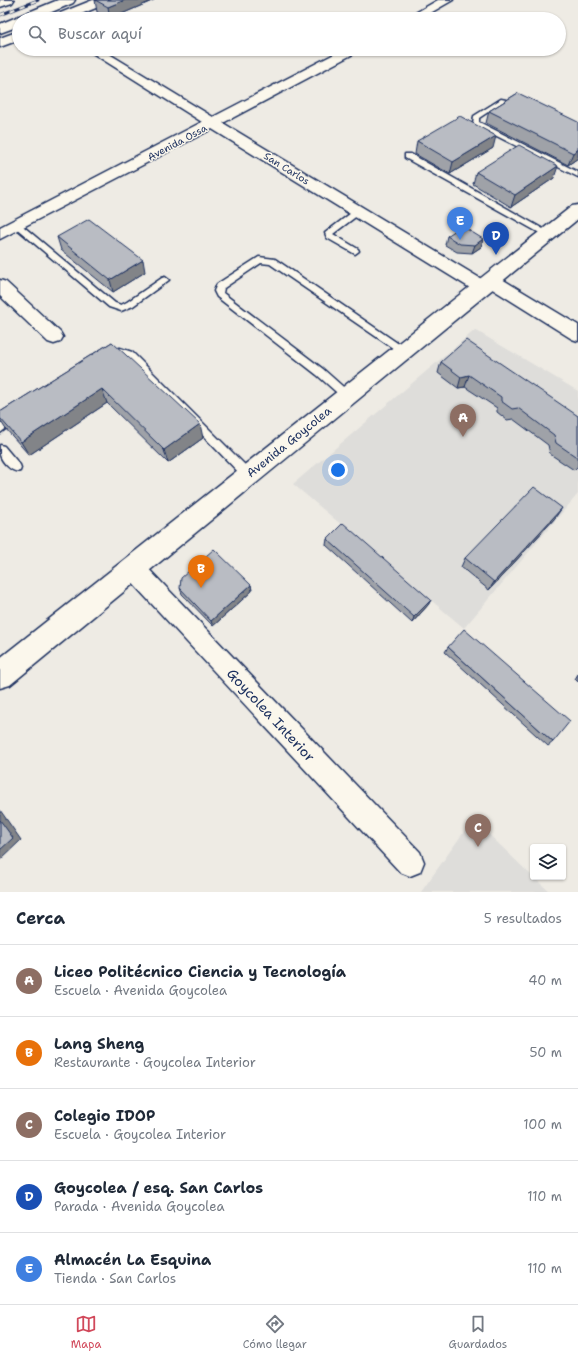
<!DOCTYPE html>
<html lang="es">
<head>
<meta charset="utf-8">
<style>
  :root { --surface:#fff; --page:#f6f6f7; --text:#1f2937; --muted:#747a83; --line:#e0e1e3; --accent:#d1495b }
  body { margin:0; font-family:"Shantell Sans",sans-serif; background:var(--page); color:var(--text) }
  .controls { position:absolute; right:12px; bottom:12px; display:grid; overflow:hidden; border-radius:4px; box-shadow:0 1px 3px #0004 }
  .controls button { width:36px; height:36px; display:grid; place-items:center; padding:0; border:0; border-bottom:1px solid var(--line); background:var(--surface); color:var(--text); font:20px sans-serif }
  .you { position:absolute; left:338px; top:470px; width:14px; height:14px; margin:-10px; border:3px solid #fff; border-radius:50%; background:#1a73e8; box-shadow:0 0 0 6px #1a73e833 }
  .badge { display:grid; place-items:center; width:26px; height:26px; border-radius:50%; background:var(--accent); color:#fff; font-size:13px; font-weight:700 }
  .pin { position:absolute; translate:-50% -33px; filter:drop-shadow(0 1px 2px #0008) }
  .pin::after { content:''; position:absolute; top:21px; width:14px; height:12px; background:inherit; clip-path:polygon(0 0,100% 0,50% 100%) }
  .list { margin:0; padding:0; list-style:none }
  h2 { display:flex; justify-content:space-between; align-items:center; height:52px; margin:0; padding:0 16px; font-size:17px }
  h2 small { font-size:13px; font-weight:400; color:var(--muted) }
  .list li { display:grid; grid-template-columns:26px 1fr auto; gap:12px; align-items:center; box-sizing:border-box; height:72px; padding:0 16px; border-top:1px solid var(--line) }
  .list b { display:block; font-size:15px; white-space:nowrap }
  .list p { margin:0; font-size:13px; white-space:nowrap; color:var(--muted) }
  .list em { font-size:13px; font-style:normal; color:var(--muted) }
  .icon { flex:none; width:22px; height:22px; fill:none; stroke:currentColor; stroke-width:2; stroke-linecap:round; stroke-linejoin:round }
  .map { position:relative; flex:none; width:578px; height:892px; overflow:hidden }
  .search { position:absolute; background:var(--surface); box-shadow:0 1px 3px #0004; left:12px; right:12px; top:12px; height:44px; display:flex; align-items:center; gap:10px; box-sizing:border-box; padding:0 14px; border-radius:22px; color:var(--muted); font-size:15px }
  .sheet { height:412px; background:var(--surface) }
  nav { display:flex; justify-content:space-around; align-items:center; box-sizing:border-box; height:56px; border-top:1px solid var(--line); background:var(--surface); font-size:11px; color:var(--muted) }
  nav a { display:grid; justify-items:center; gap:2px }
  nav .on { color:var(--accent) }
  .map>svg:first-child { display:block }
  .built { fill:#deddda }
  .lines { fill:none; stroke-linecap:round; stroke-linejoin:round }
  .service-casing { stroke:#1b2f5e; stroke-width:3 }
  .minor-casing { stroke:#1b2f5e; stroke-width:3 }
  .tertiary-casing { stroke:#1b2f5e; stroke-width:3 }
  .primary-casing { stroke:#1b2f5e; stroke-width:3 }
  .motorway-casing { stroke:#1b2f5e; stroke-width:3 }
  .service { fill:#fbf7ec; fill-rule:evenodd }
  .minor { fill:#fbf7ec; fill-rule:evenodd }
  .tertiary { fill:#fbf7ec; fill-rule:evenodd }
  .primary { fill:#fbf7ec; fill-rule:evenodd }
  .motorway { fill:#fbf7ec; fill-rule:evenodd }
  .rail-casing { stroke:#1b2f5e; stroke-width:3 }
  .rail { stroke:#fbf7ec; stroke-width:2; stroke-dasharray:5.5; stroke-linecap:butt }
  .wall { fill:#9fa2a8; stroke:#1b2f5e }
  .shaded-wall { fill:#828488; stroke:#1b2f5e }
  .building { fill:#b9bcc3; stroke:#1b2f5e }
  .labels { text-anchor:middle; stroke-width:3; stroke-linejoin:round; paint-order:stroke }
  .far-street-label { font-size:10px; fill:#1b2f5e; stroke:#fbf7ec }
  .street-label { font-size:12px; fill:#1b2f5e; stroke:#fbf7ec }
  .near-street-label { font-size:14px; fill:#1b2f5e; stroke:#fbf7ec }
</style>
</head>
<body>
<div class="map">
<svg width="578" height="892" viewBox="0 0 578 892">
  <rect width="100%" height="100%" fill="#eeebe4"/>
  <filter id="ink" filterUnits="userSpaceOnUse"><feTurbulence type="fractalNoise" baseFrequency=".025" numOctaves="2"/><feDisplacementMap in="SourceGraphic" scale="8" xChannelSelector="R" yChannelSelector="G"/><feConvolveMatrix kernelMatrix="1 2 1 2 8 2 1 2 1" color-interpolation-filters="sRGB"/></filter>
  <g filter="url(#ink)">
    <path class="built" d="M475 330 578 391V494L464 628 293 484Z
      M473 819 533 877 550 892H421Z"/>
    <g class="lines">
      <defs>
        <path id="service" d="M501 99 506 100 479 118V122L578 172V177L473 124 474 116Z
          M405 154H411L552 234 551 236H545L405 158Z
          M355 210H361L362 212 333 234 358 249 359 251 355 254 327 238 325 233Z
          M18 222 115 303 121 305 127 302 162 278 165 277 169 280 133 306 121 311 109 307 15 227 14 225Z
          M259 257 275 259 406 349 408 351 406 353H400L270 264 261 263 224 288 223 293 323 369 350 393 352 396 350 399H344L317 375 217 297 214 291 217 284Z
          M120 348 132 352 252 472 253 475 252 478 248 479 244 478 126 356C119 354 113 358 107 356L105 354 107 352Z
          M13 414 16 415 18 418 16 421 0 433V423Z
          M0 445 4 446 20 465 21 468 20 471C13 474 2 462 0 455 0 452 0 448 0 445Z"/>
        <path id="minor" d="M438 0H453L420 19H405Z
          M86 49H101L213 117 344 49H359L357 52 223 123 483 280 485 276 491 274 497 276 578 325V341L572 339 489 287 487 291 481 293 475 291 212 129 0 239V227L202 122Z
          M0 280 6 282 60 332 63 337 60 342 54 344 48 342 0 296Z
          M133 558 141 561 420 852 424 862 420 872 410 876 400 872 125 575 122 568 125 561Z"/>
        <path id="tertiary" d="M578 205V219L10 685 0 688V658L572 206Z"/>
        <path id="primary" d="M93 0H110L108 3 69 19H52L53 16Z
          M19 31V40L0 47V38Z"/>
        <path id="motorway" d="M0 0H14L12 3 0 7Z
          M58 0H75L73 3 35 19H19V26L0 33V24Z"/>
      </defs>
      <use href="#service" class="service-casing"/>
      <use href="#minor" class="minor-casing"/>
      <use href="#tertiary" class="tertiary-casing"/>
      <use href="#primary" class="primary-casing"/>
      <use href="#motorway" class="motorway-casing"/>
      <use href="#service" class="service"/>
      <use href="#minor" class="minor"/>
      <use href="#tertiary" class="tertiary"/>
      <use href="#primary" class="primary"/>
      <use href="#motorway" class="motorway"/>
      <defs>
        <path id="rail" d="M0 15 38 0"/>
      </defs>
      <use href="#rail" class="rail-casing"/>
      <use href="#rail" class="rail"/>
    </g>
    <path class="wall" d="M95 0H154L110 19 97 12Z
      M518 93 578 158 568 165 486 123 489 111Z
      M417 141 493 148 450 174 415 154Z
      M476 172 554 178 511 207 473 184Z
      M447 236 483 239 481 247 472 253 457 252 445 245Z
      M57 237 145 272 113 292 61 250Z
      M112 342 203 438 168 463 107 403 29 455 5 428 0 420V412Z
      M441 362 578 416V466L574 470 550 454 548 445 513 419 507 420 497 412V408L465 387 458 388 438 373Z
      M555 518 489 590 461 567 465 558Z
      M327 539 431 600 428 605 412 623 326 545Z
      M251 585 252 591 213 626 182 594 180 588Z
      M448 647 553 742 548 746 445 652Z
      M578 674V682L575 679Z"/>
    <path class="shaded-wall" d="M125 0H154L110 19 108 7Z
      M496 136 493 148 450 174 453 162Z
      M578 149V158L568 165 573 153Z
      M558 166 554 178 511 207 515 195Z
      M483 239 481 247 472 253 475 245Z
      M143 260 145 272 113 292 110 280Z
      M469 375 465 387 458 388 461 377Z
      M102 389 107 403 29 455 21 442Z
      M200 424 203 438 168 463 164 450Z
      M562 508 555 518 489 590 494 582Z
      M251 585 252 591 213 626 211 621Z
      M431 600 428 605 412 623 414 617Z
      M0 810 21 840 0 860Z"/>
    <path class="building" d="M95 0H125L108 7Z
      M518 93 578 122V149L573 153 489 111Z
      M460 116 496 136 453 162 417 141Z
      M519 145 558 166 515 195 476 172Z
      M89 219 143 260 110 280 57 237Z
      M462 226 483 239 475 245 460 244 447 236Z
      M466 340 578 416V458L556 443 554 435 518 408 512 409 501 401V397L469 375 461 377 441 362Z
      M112 342 200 424 164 450 102 389 21 442 0 418V412Z
      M534 487 562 508 494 582 465 558Z
      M343 523 431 600 414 617 327 539Z
      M214 549 251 585 211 621 180 588 181 578Z
      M464 629 570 721 553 742 448 647Z
      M0 820 13 838 0 850Z"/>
  </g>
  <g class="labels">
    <g class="far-street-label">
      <text transform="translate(177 142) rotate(-28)" y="4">Avenida Ossa</text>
      <text transform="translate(287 168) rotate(32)" y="4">San Carlos</text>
    </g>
    <g class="street-label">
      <text transform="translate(289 442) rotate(-39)" y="4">Avenida Goycolea</text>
    </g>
    <g class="near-street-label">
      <text transform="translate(271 715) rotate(47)" y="5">Goycolea Interior</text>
    </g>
  </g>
</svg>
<div class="controls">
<button><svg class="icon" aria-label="layers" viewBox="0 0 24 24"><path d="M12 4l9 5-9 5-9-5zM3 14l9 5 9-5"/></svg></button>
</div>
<div class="you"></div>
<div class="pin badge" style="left:463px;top:437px;background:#8d6e63">A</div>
<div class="pin badge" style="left:201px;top:588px;background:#e8710a">B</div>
<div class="pin badge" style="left:478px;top:847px;background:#8d6e63">C</div>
<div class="pin badge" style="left:496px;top:255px;background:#1a4fb4">D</div>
<div class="pin badge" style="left:460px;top:240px;background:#3f7fe0">E</div>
<div class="search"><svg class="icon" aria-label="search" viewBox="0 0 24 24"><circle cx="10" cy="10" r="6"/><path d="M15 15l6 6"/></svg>Buscar aquí</div>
</div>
<section class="sheet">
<h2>Cerca<small>5 resultados</small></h2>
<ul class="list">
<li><span class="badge" style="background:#8d6e63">A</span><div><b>Liceo Politécnico Ciencia y Tecnología</b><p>Escuela · Avenida Goycolea</p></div><em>40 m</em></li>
<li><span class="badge" style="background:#e8710a">B</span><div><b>Lang Sheng</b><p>Restaurante · Goycolea Interior</p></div><em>50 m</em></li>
<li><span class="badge" style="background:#8d6e63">C</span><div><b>Colegio IDOP</b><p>Escuela · Goycolea Interior</p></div><em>100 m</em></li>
<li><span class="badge" style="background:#1a4fb4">D</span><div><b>Goycolea / esq. San Carlos</b><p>Parada · Avenida Goycolea</p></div><em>110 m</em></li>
<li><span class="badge" style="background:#3f7fe0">E</span><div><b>Almacén La Esquina</b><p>Tienda · San Carlos</p></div><em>110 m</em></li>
</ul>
</section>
<nav>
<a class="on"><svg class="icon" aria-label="map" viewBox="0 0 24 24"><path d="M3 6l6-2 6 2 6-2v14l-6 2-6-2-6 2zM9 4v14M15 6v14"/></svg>Mapa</a>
<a><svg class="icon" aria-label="directions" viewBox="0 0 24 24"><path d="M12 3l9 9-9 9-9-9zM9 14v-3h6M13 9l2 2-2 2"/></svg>Cómo llegar</a>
<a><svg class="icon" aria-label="saved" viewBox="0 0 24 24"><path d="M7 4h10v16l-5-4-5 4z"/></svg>Guardados</a>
</nav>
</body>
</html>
